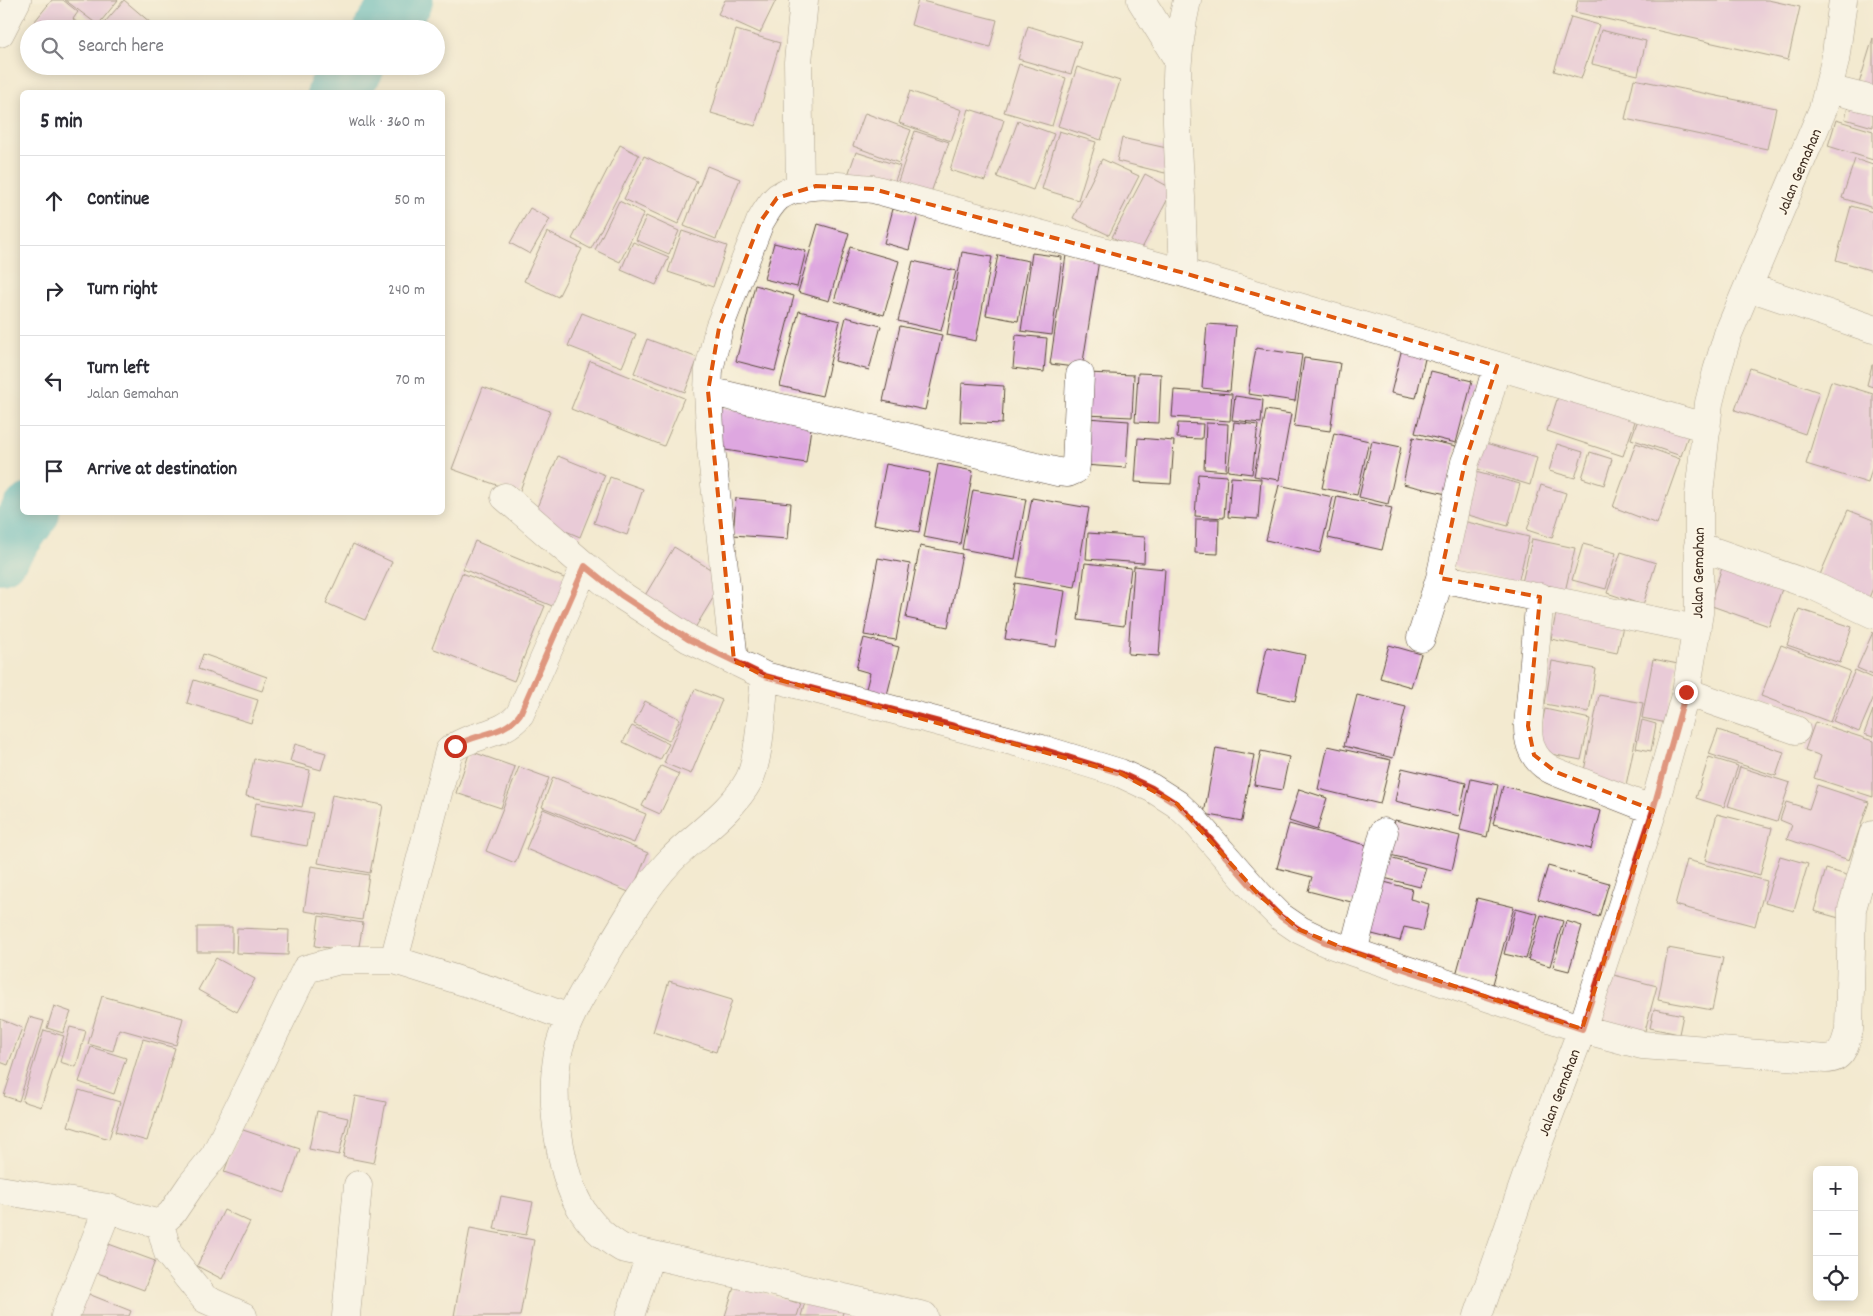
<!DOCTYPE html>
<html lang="en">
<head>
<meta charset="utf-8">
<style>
  :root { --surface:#fff; --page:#f7f7f7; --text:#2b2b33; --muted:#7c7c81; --line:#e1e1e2 }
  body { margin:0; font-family:Dekko,sans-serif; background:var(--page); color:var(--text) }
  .controls { position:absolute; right:15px; bottom:15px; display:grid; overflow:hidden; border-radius:8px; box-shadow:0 2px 12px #0003 }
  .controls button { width:45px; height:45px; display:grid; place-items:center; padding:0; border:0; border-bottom:1px solid var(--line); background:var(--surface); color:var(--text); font:25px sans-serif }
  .stop { position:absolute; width:15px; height:15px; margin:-11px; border:4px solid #c8321e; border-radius:50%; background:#fff }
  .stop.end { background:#c8321e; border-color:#fff; box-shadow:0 1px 5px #0008 }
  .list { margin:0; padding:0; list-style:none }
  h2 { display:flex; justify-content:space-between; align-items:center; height:65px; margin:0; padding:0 20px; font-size:21px }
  h2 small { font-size:16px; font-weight:400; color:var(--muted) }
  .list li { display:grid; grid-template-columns:32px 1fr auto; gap:15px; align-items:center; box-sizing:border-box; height:90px; padding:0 20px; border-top:1px solid var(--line) }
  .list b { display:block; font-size:19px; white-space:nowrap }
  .list p { margin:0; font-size:16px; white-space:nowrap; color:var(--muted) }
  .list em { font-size:16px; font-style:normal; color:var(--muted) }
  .icon { flex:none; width:28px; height:28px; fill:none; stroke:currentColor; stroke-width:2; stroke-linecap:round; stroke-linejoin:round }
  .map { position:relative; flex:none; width:1873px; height:1316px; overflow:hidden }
  .search { position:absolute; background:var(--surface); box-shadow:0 2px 12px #0003; left:20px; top:20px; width:425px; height:55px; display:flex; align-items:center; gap:12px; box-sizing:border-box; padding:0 18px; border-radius:28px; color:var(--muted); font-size:19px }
  .panel { position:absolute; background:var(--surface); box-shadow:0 2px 12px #0003; left:20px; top:90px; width:425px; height:425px; border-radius:8px }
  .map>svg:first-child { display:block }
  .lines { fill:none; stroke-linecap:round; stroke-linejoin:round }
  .river { stroke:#42b1bb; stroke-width:58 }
  .building { fill:#dea7e0 }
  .minor-casing { stroke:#574739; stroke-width:29 }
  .minor { stroke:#fff; stroke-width:28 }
  .route { stroke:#c8321e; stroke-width:6 }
  .marked { fill:none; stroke:#df570d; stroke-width:4; stroke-dasharray:10 6; stroke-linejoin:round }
  .labels { text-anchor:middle; stroke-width:4.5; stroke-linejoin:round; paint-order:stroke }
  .street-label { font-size:16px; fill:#3b2a1e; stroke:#fcf5e5 }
</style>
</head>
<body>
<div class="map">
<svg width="1873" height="1316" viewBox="0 0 1873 1316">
  <rect width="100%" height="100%" fill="#fcf5e5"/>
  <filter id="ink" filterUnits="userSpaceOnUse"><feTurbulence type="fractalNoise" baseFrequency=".02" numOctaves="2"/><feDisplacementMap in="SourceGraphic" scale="10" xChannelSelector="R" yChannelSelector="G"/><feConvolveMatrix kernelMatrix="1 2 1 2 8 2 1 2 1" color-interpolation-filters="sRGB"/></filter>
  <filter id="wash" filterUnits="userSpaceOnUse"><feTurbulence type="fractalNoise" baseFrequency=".0096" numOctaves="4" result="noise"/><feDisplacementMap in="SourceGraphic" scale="20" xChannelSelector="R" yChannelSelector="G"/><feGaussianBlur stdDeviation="1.12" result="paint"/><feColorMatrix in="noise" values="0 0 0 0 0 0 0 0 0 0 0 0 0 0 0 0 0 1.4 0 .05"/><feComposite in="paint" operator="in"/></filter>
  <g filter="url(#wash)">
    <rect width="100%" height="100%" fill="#f3ead0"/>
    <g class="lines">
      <path class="river" d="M383 29 404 0
        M336 92 356 66
        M0 555 31 512"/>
    </g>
    <g id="blocks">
      <path class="building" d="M52 0H63L78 12 73 19 85 29H32L30 27Z
        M65 0H118L98 25Z
        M124 0 158 29H99Z
        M725 0H776L760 33 718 14Z
        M918 0 997 20 990 47 911 25Z
        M1578 0H1768L1800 7 1788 60 1575 12Z
        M1571 17 1599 25 1581 79 1554 71Z
        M1028 26 1081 42 1071 74 1018 59Z
        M736 30 780 43 755 126 711 113Z
        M1601 30 1646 41 1638 75 1592 64Z
        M1873 38V91L1858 87Z
        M1019 64 1066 78 1052 126 1004 112Z
        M1077 67 1120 81 1101 140 1058 126Z
        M1634 79 1776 108 1767 149 1625 119Z
        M910 91 962 110 951 141 899 123Z
        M1850 98 1873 104V127L1845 119Z
        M969 109 1004 120 985 181 950 170Z
        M865 113 911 130 899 163 853 146Z
        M1836 120 1873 131V160L1828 146Z
        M1018 121 1054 134 1033 190 997 177Z
        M915 131 949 142 928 201 895 190Z
        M1059 131 1096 142 1078 200 1042 189Z
        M1122 138 1171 149 1165 173 1117 161Z
        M620 145 639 155 591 249 572 239Z
        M856 152 900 166 892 190 848 175Z
        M644 156 697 181 678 224 624 199Z
        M1102 159 1139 176 1109 235 1073 218Z
        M1855 159 1873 165V208L1842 198Z
        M707 166 740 179 716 239 684 226Z
        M1145 174 1173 189 1140 252 1112 237Z
        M619 201 644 213 620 262 595 250Z
        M1851 206 1873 212V271L1836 260Z
        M530 208 550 219 530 254 510 243Z
        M893 209 918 215 909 250 884 243Z
        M646 216 679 231 669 254 636 240Z
        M818 224 849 233 829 301 798 292Z
        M682 231 727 246 713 287 668 272Z
        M547 232 582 249 558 297 524 281Z
        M633 242 669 257 656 285 621 270Z
        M774 243 806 251 797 287 764 279Z
        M850 247 899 261 884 315 834 301Z
        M962 252 992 257 976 341 947 335Z
        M1032 253 1062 257 1052 335 1021 331Z
        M998 255 1029 261 1018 321 986 315Z
        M1066 255 1099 260 1082 368 1050 364Z
        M913 261 956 271 941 331 898 321Z
        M755 285 794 296 775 371 736 361Z
        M799 311 840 321 822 396 780 386Z
        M582 313 636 334 622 367 568 346Z
        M846 317 881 326 869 370 835 361Z
        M1207 324 1236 326 1230 391 1202 388Z
        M900 326 942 335 925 410 883 401Z
        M1016 335 1047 338 1044 372 1013 368Z
        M647 339 698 358 685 392 634 373Z
        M1403 344 1427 350 1416 398 1391 393Z
        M1256 348 1302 355 1295 401 1248 394Z
        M1304 358 1340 363 1330 431 1294 426Z
        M590 361 684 398 664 446 571 409Z
        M1872 365H1873V387L1867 385Z
        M1750 368 1819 392 1805 434 1735 410Z
        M1431 371 1472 381 1456 443 1415 433Z
        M1087 373 1134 375 1132 417 1085 415Z
        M1138 373 1161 374 1159 423 1135 422Z
        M1831 381 1873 394V465L1868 483 1806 464Z
        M962 383 1004 386 1002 424 960 422Z
        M483 387 550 411 519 493 452 469Z
        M1561 387 1638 413 1623 456 1547 431Z
        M1174 390 1232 394 1230 421 1172 417Z
        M1235 396 1263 400 1261 423 1232 420Z
        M719 407 812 421 806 463 713 448Z
        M1266 410 1291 414 1279 480 1254 476Z
        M1640 414 1690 430 1681 456 1631 439Z
        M1087 418 1129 421 1126 468 1084 465Z
        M1234 422 1258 425 1252 474 1228 471Z
        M1178 423 1203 424 1202 439 1177 438Z
        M1206 423 1228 424 1226 471 1204 469Z
        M1334 433 1369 441 1357 495 1322 488Z
        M1413 437 1456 446 1446 494 1403 484Z
        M1138 438 1174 441 1171 484 1135 482Z
        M1372 441 1401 447 1388 504 1359 497Z
        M1482 442 1537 458 1530 485 1474 468Z
        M1636 443 1680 459 1657 524 1613 507Z
        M1557 444 1583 452 1575 478 1549 471Z
        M1590 452 1612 459 1604 485 1582 478Z
        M558 456 605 475 580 537 533 517Z
        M886 464 930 473 919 532 874 524Z
        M938 464 973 471 960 544 924 537Z
        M1472 471 1520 484 1508 526 1461 513Z
        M1198 474 1227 476 1224 518 1195 516Z
        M610 477 643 489 627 535 594 523Z
        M1231 477 1261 479 1258 519 1228 517Z
        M1279 485 1333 497 1320 553 1266 540Z
        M1541 485 1566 493 1552 538 1527 530Z
        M973 490 1026 499 1015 559 962 549Z
        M1337 496 1392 508 1382 550 1328 538Z
        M736 498 791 503 788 539 733 535Z
        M1032 498 1089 508 1075 587 1017 577Z
        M1848 510 1873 520V588L1869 598 1819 577Z
        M1196 519H1219L1218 554 1195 553Z
        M1463 521 1529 537 1518 583 1452 566Z
        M1088 533 1145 537 1144 563 1086 559Z
        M1532 539 1575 548 1564 596 1521 587Z
        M475 541 569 580 557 608 463 569Z
        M353 544 392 562 365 620 326 603Z
        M1583 544 1616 553 1606 589 1572 580Z
        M920 546 962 554 948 627 906 618Z
        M674 547 725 578 692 633 641 602Z
        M1621 552 1656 563 1643 605 1607 593Z
        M878 558 910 564 896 640 864 635Z
        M1085 563 1131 568 1124 626 1078 620Z
        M1723 565 1783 586 1769 626 1709 605Z
        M1134 566 1165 569 1159 656 1128 654Z
        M462 573 545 606 514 681 432 648Z
        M1015 583 1065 591 1056 647 1005 639Z
        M1558 603 1625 617 1617 653 1551 639Z
        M1799 609 1852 627 1840 663 1787 645Z
        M1873 632V675L1857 668Z
        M864 638 899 647 887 695 866 689 870 673 856 669Z
        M1389 645 1421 654 1411 687 1380 678Z
        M1781 645 1850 671 1830 722 1761 696Z
        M1267 647 1305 655 1295 701 1257 693Z
        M203 654 267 677 262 691 198 669Z
        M1653 659 1678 664 1667 723 1642 718Z
        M1552 661 1596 669 1589 712 1545 704Z
        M1855 670 1873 678V699L1859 732 1833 721Z
        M194 680 258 700 251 723 187 703Z
        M695 689 722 700 691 774 664 763Z
        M1357 695 1406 707 1393 758 1344 746Z
        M1599 695 1643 703 1625 790 1582 781Z
        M645 701 680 719 669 741 634 724Z
        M1545 709 1590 719 1581 760 1536 751Z
        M1873 710V737L1864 734Z
        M1642 720 1656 724 1651 751 1636 748Z
        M1815 722 1873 741V797L1814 778 1821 756 1805 750Z
        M632 726 669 744 660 760 623 742Z
        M1718 730 1784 752 1776 776 1709 754Z
        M295 744 326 753 321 770 290 761Z
        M1328 746 1391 760 1380 804 1318 789Z
        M1216 748 1254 755 1242 821 1204 814Z
        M470 751 515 767 501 808 456 793Z
        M1261 751 1289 757 1282 790 1254 785Z
        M1709 757 1738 766 1724 807 1696 798Z
        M254 759 310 770 302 807 246 796Z
        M661 766 679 774 660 814 642 806Z
        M519 767 549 778 515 863 486 851Z
        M1740 767 1790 783 1777 821 1728 806Z
        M1402 768 1466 783 1459 816 1395 801Z
        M553 777 646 814 634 843 542 807Z
        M1471 779 1498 785 1487 837 1460 830Z
        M1817 785 1869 802 1849 860 1787 839 1792 825 1780 820 1786 802 1809 809Z
        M1503 786 1601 811 1591 849 1493 824Z
        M1299 789 1327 798 1317 830 1289 821Z
        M332 795 383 805 370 873 318 863Z
        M256 803 313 813 307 846 250 836Z
        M543 809 648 853 631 893 526 849Z
        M1717 814 1772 828 1760 875 1705 860Z
        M1395 820 1460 836 1452 870 1386 854Z
        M1289 824 1370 846 1355 903 1308 891 1312 877 1277 868Z
        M1780 856 1808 864 1794 911 1765 903Z
        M1386 857 1426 868 1420 887 1380 877Z
        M1687 860 1767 881 1755 926 1675 905Z
        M311 866 369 875 362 920 304 911Z
        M1548 866 1609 883 1599 917 1538 899Z
        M1826 869 1850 876 1839 918 1814 911Z
        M1376 880 1412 889 1410 899 1429 904 1423 931 1404 927 1400 941 1364 932Z
        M1477 898 1514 907 1493 984 1456 975Z
        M1516 908 1538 914 1526 959 1504 954Z
        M1541 915 1563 921 1550 966 1528 960Z
        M319 916 363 923 358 952 315 946Z
        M1566 921 1582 926 1569 971 1553 967Z
        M197 927H232V952H197Z
        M237 928 289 930 288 955 236 953Z
        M1668 948 1723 958 1712 1010 1658 1000Z
        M216 958 255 979 237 1012 198 990Z
        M1610 974 1657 986 1642 1042 1595 1030Z
        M669 981 732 1000 716 1052 653 1032Z
        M102 996 183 1018 176 1045 119 1029 113 1051 88 1044Z
        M54 1006 71 1012 63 1033 47 1028Z
        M1654 1009 1683 1015 1679 1034 1650 1028Z
        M29 1017 44 1021 19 1101 4 1096Z
        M0 1019 22 1028 8 1065 0 1062Z
        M70 1027 86 1031 76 1067 60 1062Z
        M44 1030 64 1036 41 1107 22 1101Z
        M143 1039 175 1048 147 1141 115 1132Z
        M91 1047 126 1058 114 1094 79 1082Z
        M79 1090 120 1102 109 1139 68 1126Z
        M355 1096 386 1102 374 1163 343 1157Z
        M317 1111 348 1118 339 1155 309 1149Z
        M240 1129 300 1149 285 1193 224 1172Z
        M501 1196 533 1202 526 1235 494 1229Z
        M224 1210 250 1222 222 1279 197 1266Z
        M470 1228 534 1240 520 1316H454Z
        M106 1243 155 1261 144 1290 95 1272Z
        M735 1284 801 1304 797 1316H725Z
        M81 1291 131 1311 129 1316H71Z
        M805 1302 843 1312 842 1316H801Z"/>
    </g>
  </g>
  <g filter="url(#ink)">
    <use href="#blocks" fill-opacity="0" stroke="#574739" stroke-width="1"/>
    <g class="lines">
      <defs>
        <path id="minor" d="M1141 0 1177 58
          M0 33 17 0
          M1828 89 1873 100
          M800 189 798 62 804 0
          M1184 273C1183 248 1182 222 1181 197 1177 129 1171 68 1187 0
          M1749 287 1873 329
          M708 391 1058 472 1068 473 1075 470 1076 465 1080 375
          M505 497 585 566 621 595 689 639 765 676 1042 749 1120 773 1152 788 1177 804 1193 819 1259 895 1281 917 1300 930 1325 942 1353 952 1582 1029 1642 1045 1826 1059C1843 1059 1845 1044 1849 1030L1852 909 1873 835
          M1698 546 1816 587 1873 614
          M1440 578 1696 629
          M1540 597 1528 726C1528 748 1535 763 1556 772L1653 810
          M1421 638 1440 578 1465 462 1483 416 1497 366
          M734 661 711 447 708 391 709 370 719 328 760 222C765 213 770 204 778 197 804 179 844 187 873 189L1184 273 1707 428
          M765 676C762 702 760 759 749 780 731 813 695 835 670 861 642 891 623 926 602 961 586 988 567 1017 559 1048 552 1081 554 1114 560 1146 568 1190 581 1224 622 1248L924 1316
          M1686 692 1796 730
          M1353 952 1384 832
          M394 960 449 751C470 733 503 737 520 714L585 566
          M0 1190 108 1208 130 1216 160 1224 172 1213 191 1185 215 1155 306 969 340 960H394L519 999 569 1018
          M160 1224 168 1253 205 1299 243 1316
          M65 1316 108 1208
          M346 1316 358 1185
          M630 1316 650 1255
          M1478 1316 1532 1160 1582 1029 1653 810 1686 692 1699 613V494L1709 403 1717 371 1728 334 1823 109 1835 61 1843 0"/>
      </defs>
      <use href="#minor" class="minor-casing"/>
      <use href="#minor" class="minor"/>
    </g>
  </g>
  <g class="lines" filter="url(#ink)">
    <path class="route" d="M455 746C476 733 505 735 520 714L585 566 621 595 688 639 765 676 1042 749 1120 773 1152 788 1177 804 1193 819 1259 895 1281 917 1300 930 1325 942 1353 952 1582 1029 1653 810 1686 692"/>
  </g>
  <path d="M0 0H1873V1316H0ZM816 186 873 189 1184 273 1497 366 1465 462 1440 578 1540 597 1528 726 1534 755 1556 772 1653 810 1582 1029 1353 952 1300 930 1259 895 1177 804 1120 773 765 676 734 661 708 391 719 328 760 222 777 198Z" fill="#f3ead0" fill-opacity=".55" fill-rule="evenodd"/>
  <path class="marked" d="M816 186 873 189 1184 273 1497 366 1465 462 1440 578 1540 597 1528 726 1534 755 1556 772 1653 810 1582 1029 1353 952 1300 930 1259 895 1177 804 1120 773 765 676 734 661 708 391 719 328 760 222 777 198Z"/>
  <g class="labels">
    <g class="street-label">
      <text transform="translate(1798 171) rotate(-67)" y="6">Jalan Gemahan</text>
      <text transform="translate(1697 573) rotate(-89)" y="6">Jalan Gemahan</text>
      <text transform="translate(1558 1092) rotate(-69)" y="6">Jalan Gemahan</text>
    </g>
  </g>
</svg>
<div class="controls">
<button>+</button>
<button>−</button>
<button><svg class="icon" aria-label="locate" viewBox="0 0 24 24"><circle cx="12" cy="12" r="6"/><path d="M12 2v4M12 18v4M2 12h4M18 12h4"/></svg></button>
</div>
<div class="stop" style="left:455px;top:746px"></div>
<div class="stop end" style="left:1686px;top:692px"></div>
<div class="search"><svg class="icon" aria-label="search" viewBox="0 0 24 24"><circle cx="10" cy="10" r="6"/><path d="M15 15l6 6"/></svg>Search here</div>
<section class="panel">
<h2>5 min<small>Walk · 360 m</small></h2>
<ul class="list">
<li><svg class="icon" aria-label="ahead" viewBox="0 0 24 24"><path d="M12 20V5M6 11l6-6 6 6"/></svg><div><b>Continue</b></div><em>50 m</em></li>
<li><svg class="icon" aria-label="right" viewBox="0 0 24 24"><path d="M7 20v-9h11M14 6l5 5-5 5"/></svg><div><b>Turn right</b></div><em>240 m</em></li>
<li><svg class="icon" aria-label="left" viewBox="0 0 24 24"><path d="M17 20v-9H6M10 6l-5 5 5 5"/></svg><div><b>Turn left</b><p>Jalan Gemahan</p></div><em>70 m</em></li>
<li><svg class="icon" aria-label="arrive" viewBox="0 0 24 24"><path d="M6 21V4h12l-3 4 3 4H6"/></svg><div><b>Arrive at destination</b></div></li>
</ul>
</section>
</div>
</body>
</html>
